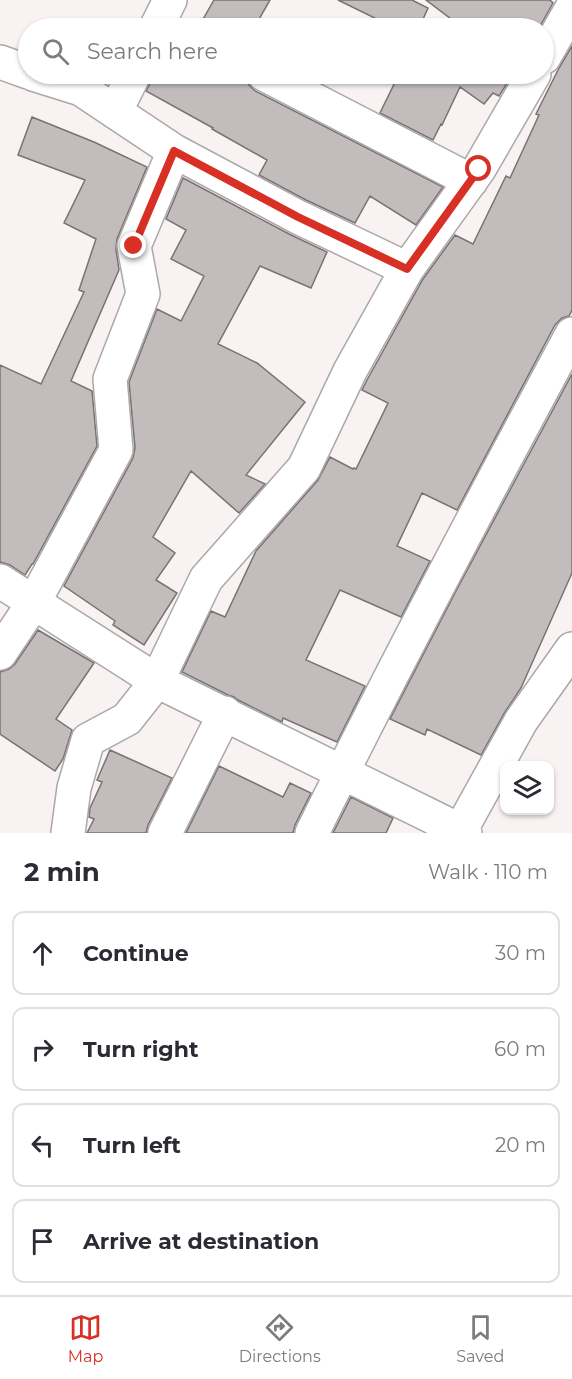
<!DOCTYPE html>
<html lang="en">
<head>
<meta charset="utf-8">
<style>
  :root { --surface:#fff; --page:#f7f7f7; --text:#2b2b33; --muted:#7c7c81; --line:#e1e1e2; --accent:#d93025 }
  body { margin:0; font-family:Montserrat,sans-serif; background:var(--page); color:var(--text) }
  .controls { position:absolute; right:18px; bottom:18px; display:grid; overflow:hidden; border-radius:12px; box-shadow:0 2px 4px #0004 }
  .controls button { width:54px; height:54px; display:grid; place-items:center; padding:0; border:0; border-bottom:2px solid var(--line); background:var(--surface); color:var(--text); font:30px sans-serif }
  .stop { position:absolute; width:18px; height:18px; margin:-14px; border:4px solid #d93025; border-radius:50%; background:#fff }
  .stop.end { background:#d93025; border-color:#fff; box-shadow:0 2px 6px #0008 }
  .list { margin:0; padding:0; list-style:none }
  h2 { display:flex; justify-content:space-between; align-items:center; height:78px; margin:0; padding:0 24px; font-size:26px }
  h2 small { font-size:20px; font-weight:400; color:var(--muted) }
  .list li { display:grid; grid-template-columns:39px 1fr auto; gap:18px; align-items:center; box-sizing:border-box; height:84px; margin:0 12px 12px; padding:0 12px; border:2px solid var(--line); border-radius:12px }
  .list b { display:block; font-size:22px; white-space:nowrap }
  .list em { font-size:20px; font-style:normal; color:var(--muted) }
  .icon { flex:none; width:33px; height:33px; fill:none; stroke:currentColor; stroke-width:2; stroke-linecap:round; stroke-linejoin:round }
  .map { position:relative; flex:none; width:572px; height:833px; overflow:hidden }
  .search { position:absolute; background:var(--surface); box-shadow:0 2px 4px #0004; left:18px; right:18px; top:18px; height:66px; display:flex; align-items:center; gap:15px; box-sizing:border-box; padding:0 21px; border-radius:33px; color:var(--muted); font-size:22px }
  .sheet { height:462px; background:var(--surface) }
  nav { display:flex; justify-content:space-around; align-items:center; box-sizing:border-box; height:84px; border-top:2px solid var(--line); background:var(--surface); font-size:16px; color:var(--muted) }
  nav a { display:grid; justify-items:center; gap:3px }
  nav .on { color:var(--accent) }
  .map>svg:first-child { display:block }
  .building { fill:#c3bcbd; stroke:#787273; stroke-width:1.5 }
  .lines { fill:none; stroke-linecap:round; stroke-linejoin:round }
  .minor-casing { stroke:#ada7a8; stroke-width:36 }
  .minor { stroke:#fff; stroke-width:33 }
  .route { stroke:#d93025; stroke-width:8 }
</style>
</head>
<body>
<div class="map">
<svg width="572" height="833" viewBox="0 0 572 833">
  <rect width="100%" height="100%" fill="#f8f2f3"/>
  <path class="building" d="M214 0H270L254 28H198Z
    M338 0H412L428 8 419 28H395Z
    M426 0H550L553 3 539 28H463Z
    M572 46V310L569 316 562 318 555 325 457 510 422 493 397 546 430 561 401 617 340 590 306 660 365 686 337 742 283 718 282 722 238 700 234 697 228 695 182 672 211 611 225 617 256 551 318 480 330 457 353 469 354 468 356 469 388 403 362 390 367 380 423 279 455 235 473 244 506 176 510 178 539 115 536 114 559 68Z
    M153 74H244L249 85 255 91 443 187 416 225 370 196 355 223 306 200 259 175 267 160 212 129 213 128 146 91 151 82Z
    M399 74H513L499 96 493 93 484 104 460 87 442 125 441 124 433 140 380 113Z
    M32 117 94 142 147 167 117 239 116 249 119 270 71 381 92 391 97 446 33 564H32L25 575 10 565 0 562V365L41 384 84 292 79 290 96 239 64 223 85 180 18 155Z
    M183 178 289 234 327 252 311 288 260 266 218 344 257 363 305 402 246 475 265 484 239 513 191 471 153 537 175 553 156 580 177 593 144 645 113 625 115 621 64 586 133 458 135 448 129 382 157 309 181 321 204 276 171 259 186 230 166 219Z
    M572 374V573L521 688 505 712 481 755 427 729 425 735 390 719 456 591Z
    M38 630 94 663 56 719 72 730 63 759 55 771 0 734V672L9 669 15 664Z
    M110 750 172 778 148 825 146 833H87L94 819 89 817 90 808 102 782 97 780Z
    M219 766 283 797 290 783 311 793 295 825 293 833H186Z
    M351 797 393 818 386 833H333Z"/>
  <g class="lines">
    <defs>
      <path id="minor" d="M156 28 170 0
        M544 57 572 8
        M0 62 28 72
        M33 74 81 89 174 151 298 217 407 269 479 169 534 74
        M264 74 471 181
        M115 112 134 74
        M407 269 350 371 304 468 206 579 157 681 465 833
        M0 581 157 681 127 719 88 740 74 788 68 833
        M0 653 34 602 116 450 110 379 143 294 134 246 174 151
        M165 833 225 713
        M312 833C395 665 483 499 572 334
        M459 833 521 721 572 649"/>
    </defs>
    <use href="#minor" class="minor-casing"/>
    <use href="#minor" class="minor"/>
  </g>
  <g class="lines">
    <path class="route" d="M134 246 174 151 298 217 407 269 479 169"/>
  </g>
</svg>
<div class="controls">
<button><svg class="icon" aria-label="layers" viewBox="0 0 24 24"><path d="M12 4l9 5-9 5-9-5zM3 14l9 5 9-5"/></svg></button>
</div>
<div class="stop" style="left:479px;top:169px"></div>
<div class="stop end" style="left:134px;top:246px"></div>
<div class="search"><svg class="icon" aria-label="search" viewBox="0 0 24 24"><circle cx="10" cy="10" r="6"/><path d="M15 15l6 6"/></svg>Search here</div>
</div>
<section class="sheet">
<h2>2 min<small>Walk · 110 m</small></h2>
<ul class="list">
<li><svg class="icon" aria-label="ahead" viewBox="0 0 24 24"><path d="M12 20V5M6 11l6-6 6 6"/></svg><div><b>Continue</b></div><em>30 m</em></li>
<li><svg class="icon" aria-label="right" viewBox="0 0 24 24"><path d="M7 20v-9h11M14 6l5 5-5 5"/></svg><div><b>Turn right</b></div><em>60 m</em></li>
<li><svg class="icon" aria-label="left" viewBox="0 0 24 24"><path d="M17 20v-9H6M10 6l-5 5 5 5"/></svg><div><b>Turn left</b></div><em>20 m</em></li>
<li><svg class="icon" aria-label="arrive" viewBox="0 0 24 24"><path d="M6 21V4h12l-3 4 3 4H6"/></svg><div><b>Arrive at destination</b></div></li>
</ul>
</section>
<nav>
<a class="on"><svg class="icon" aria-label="map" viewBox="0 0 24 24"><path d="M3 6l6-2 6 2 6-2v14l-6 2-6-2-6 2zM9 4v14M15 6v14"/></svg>Map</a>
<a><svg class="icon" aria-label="directions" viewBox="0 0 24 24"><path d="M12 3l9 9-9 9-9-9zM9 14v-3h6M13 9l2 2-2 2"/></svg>Directions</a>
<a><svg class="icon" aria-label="saved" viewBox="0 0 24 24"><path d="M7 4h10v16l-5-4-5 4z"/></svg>Saved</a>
</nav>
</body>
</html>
